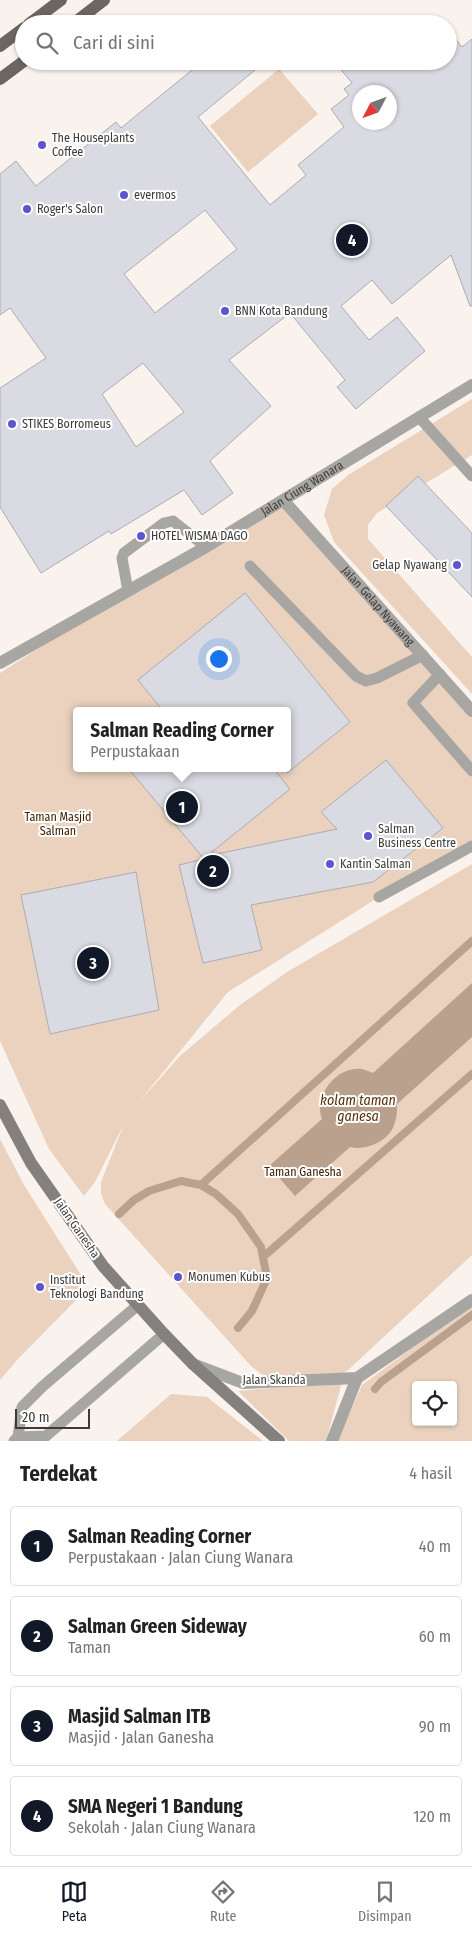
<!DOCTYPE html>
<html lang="id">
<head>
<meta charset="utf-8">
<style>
  :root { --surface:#fff; --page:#f2f2f2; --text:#222; --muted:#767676; --line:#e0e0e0; --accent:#111827 }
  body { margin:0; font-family:"Fira Sans Condensed",sans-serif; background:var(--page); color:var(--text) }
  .controls { position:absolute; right:15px; bottom:15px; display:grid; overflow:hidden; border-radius:5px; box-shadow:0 1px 4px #0004 }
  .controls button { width:45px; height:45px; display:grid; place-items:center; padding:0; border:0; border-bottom:1px solid var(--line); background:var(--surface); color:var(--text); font:25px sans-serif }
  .compass { position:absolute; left:352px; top:85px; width:45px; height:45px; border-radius:50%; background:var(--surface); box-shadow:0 1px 4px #0004; rotate:229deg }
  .scale { position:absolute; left:15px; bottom:12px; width:75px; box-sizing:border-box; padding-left:5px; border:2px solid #3d3a38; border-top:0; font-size:14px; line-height:18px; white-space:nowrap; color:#3d3a38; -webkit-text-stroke:4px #fff; paint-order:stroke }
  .you { position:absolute; left:218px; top:658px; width:18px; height:18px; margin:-12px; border:4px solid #fff; border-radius:50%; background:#1a73e8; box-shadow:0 0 0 8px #1a73e833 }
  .badge { display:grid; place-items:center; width:32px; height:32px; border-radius:50%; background:var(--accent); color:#fff; font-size:16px; font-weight:700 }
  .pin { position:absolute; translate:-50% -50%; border:2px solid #fff; box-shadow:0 1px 5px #0006 }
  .popup { position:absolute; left:73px; top:707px; width:218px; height:65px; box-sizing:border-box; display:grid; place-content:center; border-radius:5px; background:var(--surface); filter:drop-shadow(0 1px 4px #0005); font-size:16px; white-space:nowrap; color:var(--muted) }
  .popup b { font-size:19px; color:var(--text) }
  .popup::after { content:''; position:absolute; left:50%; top:100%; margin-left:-10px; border:10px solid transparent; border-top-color:var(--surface) }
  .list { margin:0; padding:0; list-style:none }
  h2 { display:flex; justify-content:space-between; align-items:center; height:65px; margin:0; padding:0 20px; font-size:21px }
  h2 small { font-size:16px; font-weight:400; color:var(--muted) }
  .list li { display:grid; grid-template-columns:32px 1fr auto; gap:15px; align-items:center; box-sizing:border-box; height:80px; margin:0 10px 10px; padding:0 10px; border:1px solid var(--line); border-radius:5px }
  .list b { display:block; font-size:19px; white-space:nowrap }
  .list p { margin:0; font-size:16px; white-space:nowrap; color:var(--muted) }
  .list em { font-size:16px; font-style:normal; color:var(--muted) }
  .icon { flex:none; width:28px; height:28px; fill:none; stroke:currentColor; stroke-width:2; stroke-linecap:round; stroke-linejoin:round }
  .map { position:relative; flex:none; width:472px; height:1441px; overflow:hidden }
  .search { position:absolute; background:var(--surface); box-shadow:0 1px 4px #0004; left:15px; right:15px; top:15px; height:55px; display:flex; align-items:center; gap:12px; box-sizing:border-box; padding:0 18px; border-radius:28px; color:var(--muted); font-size:19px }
  .sheet { height:425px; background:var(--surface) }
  nav { display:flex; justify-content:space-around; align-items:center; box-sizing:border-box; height:70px; border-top:1px solid var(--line); background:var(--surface); font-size:14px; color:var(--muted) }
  nav a { display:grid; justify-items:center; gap:2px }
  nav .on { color:var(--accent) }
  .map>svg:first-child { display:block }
  .green { fill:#ead2bf; fill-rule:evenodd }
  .water { fill:#baa18d }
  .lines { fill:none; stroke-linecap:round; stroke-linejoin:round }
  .stream { stroke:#baa18d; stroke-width:8 }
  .building { fill:#dadbe2; stroke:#abacb3; fill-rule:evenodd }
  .lane { stroke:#a8a6a3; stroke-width:11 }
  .street { stroke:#a8a6a3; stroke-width:12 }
  .secondary { stroke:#84807d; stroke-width:12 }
  .primary { stroke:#6b6662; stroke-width:12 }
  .poi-dot { fill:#5c55cd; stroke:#fff; stroke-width:2 }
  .labels { text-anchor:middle; stroke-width:4; stroke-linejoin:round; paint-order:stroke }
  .poi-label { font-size:12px; fill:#3d3a38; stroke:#fff; text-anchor:start }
  .street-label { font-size:12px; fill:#3d3a38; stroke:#fff }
  .park-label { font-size:12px; fill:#432100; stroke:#fff }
  .water-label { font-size:14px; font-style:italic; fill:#55310e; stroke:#fff }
</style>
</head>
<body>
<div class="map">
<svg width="472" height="1441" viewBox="0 0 472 1441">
  <rect width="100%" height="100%" fill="#f9f2ed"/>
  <path class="green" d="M279 69 318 114 248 172 210 126Z
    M472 399V455L377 513 368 525V539L472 657V694L334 542 324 515 332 489 348 475Z
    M284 501 472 711V846L379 897 228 992 139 1102 180 1056 240 1005 287 972 472 864V1255L348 1370 343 1373 274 1378 261 1374 251 1366 105 1204 101 1193V1182L124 1124 95 1182 84 1196 49 1149 0 1041V673L128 591ZM77 711H287V768H77Z
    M0 1139 24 1185 81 1275 78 1298 17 1360 0 1380Z
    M472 1304V1441H337L362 1385ZM416 1385H453V1422H416Z
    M342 1382 326 1441H289L238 1391Z
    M171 1394 207 1397 263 1441H117Z"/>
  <path class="water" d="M472 983V1037L397 1104C397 1111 397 1118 394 1125 389 1141 366 1151 350 1147L295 1196 269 1166 322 1119C313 1096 337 1065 362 1069 366 1070 370 1072 373 1073Z"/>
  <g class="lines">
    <path class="stream" d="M201 1185 472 941
      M119 1214 134 1200 149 1191 181 1181 201 1185 216 1194 238 1214 261 1247 267 1278 252 1311 238 1328
      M263 1257 472 1074
      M375 1389 381 1382 472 1315"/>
  </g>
  <path class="building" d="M448 30 462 47 472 39V306H470L451 255 392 304 372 280 341 306 369 340 397 317 425 351 356 409 337 387 345 380 290 313 229 360 271 406 210 461 233 493 202 515 184 490 111 534 109 531 41 573 0 507V388L46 358 10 308 0 315V174L16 161 36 186 116 122 121 128 203 61H266L198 117 270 205 306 175 298 165 344 127 331 109 349 95 344 89 352 83 334 61H448ZM360 92H390V122H360ZM205 210 237 249 155 313 124 274ZM143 363 184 412 136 447 102 394Z
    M418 476 472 533V597L386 506Z
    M245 593 350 722 287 773V711H163L138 680Z
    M386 760 443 828 373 882 251 905 262 950 203 963 179 865 204 859 128 768H273L290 789 207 856 337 829 321 812Z
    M136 872 159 1010 50 1034 21 895Z"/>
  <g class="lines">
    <path class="lane" d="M419 417 472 476
      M250 566 356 676 366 681 377 678 423 655
      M128 591 122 558 124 553 164 523 173 521 206 547
      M440 674 413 703 472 771
      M379 897 472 846
      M18 1437 22 1407 43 1386 138 1305
      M14 1441 18 1437 46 1436 164 1334"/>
    <g class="street">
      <path id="s1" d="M284 501 472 711"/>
      <path id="s2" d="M0 663 206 547 472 385"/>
      <path d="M193 1364 243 1383 357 1378 472 1300"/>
      <path d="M332 1441 357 1378"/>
    </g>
    <path class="secondary" d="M0 1105 31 1163 103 1266 164 1334 193 1364 279 1441"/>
    <path class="primary" d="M29 24 61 0
      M73 24 104 0
      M0 46 24 28
      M0 79 24 61"/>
  </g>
  <g class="poi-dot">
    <circle cx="42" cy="145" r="5"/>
    <circle cx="124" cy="195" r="5"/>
    <circle cx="27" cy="209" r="5"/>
    <circle cx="225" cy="311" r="5"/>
    <circle cx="12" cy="424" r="5"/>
    <circle cx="141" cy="536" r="5"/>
    <circle cx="457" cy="565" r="5"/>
    <circle cx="368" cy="836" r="5"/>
    <circle cx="330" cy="864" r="5"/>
    <circle cx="178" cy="1277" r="5"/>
    <circle cx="40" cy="1287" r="5"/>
  </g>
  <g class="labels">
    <g class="poi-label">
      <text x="52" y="142">The Houseplants<tspan x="52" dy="14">Coffee</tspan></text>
      <text x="134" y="199">evermos</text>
      <text x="37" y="213">Roger's Salon</text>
      <text x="235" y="315">BNN Kota Bandung</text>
      <text x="22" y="428">STIKES Borromeus</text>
      <text x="151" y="540">HOTEL WISMA DAGO</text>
      <text x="447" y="569" text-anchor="end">Gelap Nyawang</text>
      <text x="378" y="833">Salman<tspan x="378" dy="14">Business Centre</tspan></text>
      <text x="340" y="868">Kantin Salman</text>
      <text x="188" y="1281">Monumen Kubus</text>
      <text x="50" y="1284">Institut<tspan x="50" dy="14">Teknologi Bandung</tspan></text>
    </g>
    <g class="street-label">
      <text dy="4" stroke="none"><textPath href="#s2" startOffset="349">Jalan Ciung Wanara</textPath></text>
      <text dy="4" stroke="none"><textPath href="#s1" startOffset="141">Jalan Gelap Nyawang</textPath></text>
      <text transform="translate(77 1228) rotate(55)" y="4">Jalan Ganesha</text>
      <text x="274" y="1384">Jalan Skanda</text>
    </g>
    <g class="park-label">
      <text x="58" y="821">Taman Masjid<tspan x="58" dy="14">Salman</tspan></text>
      <text x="303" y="1176">Taman Ganesha</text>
    </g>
    <g class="water-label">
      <text x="358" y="1105">kolam taman<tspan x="358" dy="16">ganesa</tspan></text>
    </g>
  </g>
</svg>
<div class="controls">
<button><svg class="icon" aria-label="locate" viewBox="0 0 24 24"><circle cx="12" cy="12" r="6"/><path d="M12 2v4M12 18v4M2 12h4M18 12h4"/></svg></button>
</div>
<svg class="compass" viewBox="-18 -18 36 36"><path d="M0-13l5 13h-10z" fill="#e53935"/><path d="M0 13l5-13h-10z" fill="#767676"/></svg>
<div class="scale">20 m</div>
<div class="you"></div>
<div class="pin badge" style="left:182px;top:807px">1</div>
<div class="popup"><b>Salman Reading Corner</b>Perpustakaan</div>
<div class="pin badge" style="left:213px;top:871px">2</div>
<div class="pin badge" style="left:93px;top:963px">3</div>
<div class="pin badge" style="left:352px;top:240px">4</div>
<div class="search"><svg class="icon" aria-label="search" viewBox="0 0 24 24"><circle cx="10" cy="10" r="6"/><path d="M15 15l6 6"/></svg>Cari di sini</div>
</div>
<section class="sheet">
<h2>Terdekat<small>4 hasil</small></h2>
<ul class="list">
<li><span class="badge">1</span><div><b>Salman Reading Corner</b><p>Perpustakaan · Jalan Ciung Wanara</p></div><em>40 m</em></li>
<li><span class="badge">2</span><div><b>Salman Green Sideway</b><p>Taman</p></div><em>60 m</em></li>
<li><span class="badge">3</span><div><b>Masjid Salman ITB</b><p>Masjid · Jalan Ganesha</p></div><em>90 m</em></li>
<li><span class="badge">4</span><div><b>SMA Negeri 1 Bandung</b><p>Sekolah · Jalan Ciung Wanara</p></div><em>120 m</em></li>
</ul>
</section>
<nav>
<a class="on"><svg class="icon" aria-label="map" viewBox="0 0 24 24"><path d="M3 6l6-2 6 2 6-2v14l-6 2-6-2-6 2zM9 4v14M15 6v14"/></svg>Peta</a>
<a><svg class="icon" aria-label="directions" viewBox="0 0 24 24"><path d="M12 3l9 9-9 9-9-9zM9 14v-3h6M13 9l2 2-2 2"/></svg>Rute</a>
<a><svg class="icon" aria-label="saved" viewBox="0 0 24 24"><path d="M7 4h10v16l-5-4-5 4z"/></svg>Disimpan</a>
</nav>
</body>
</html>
